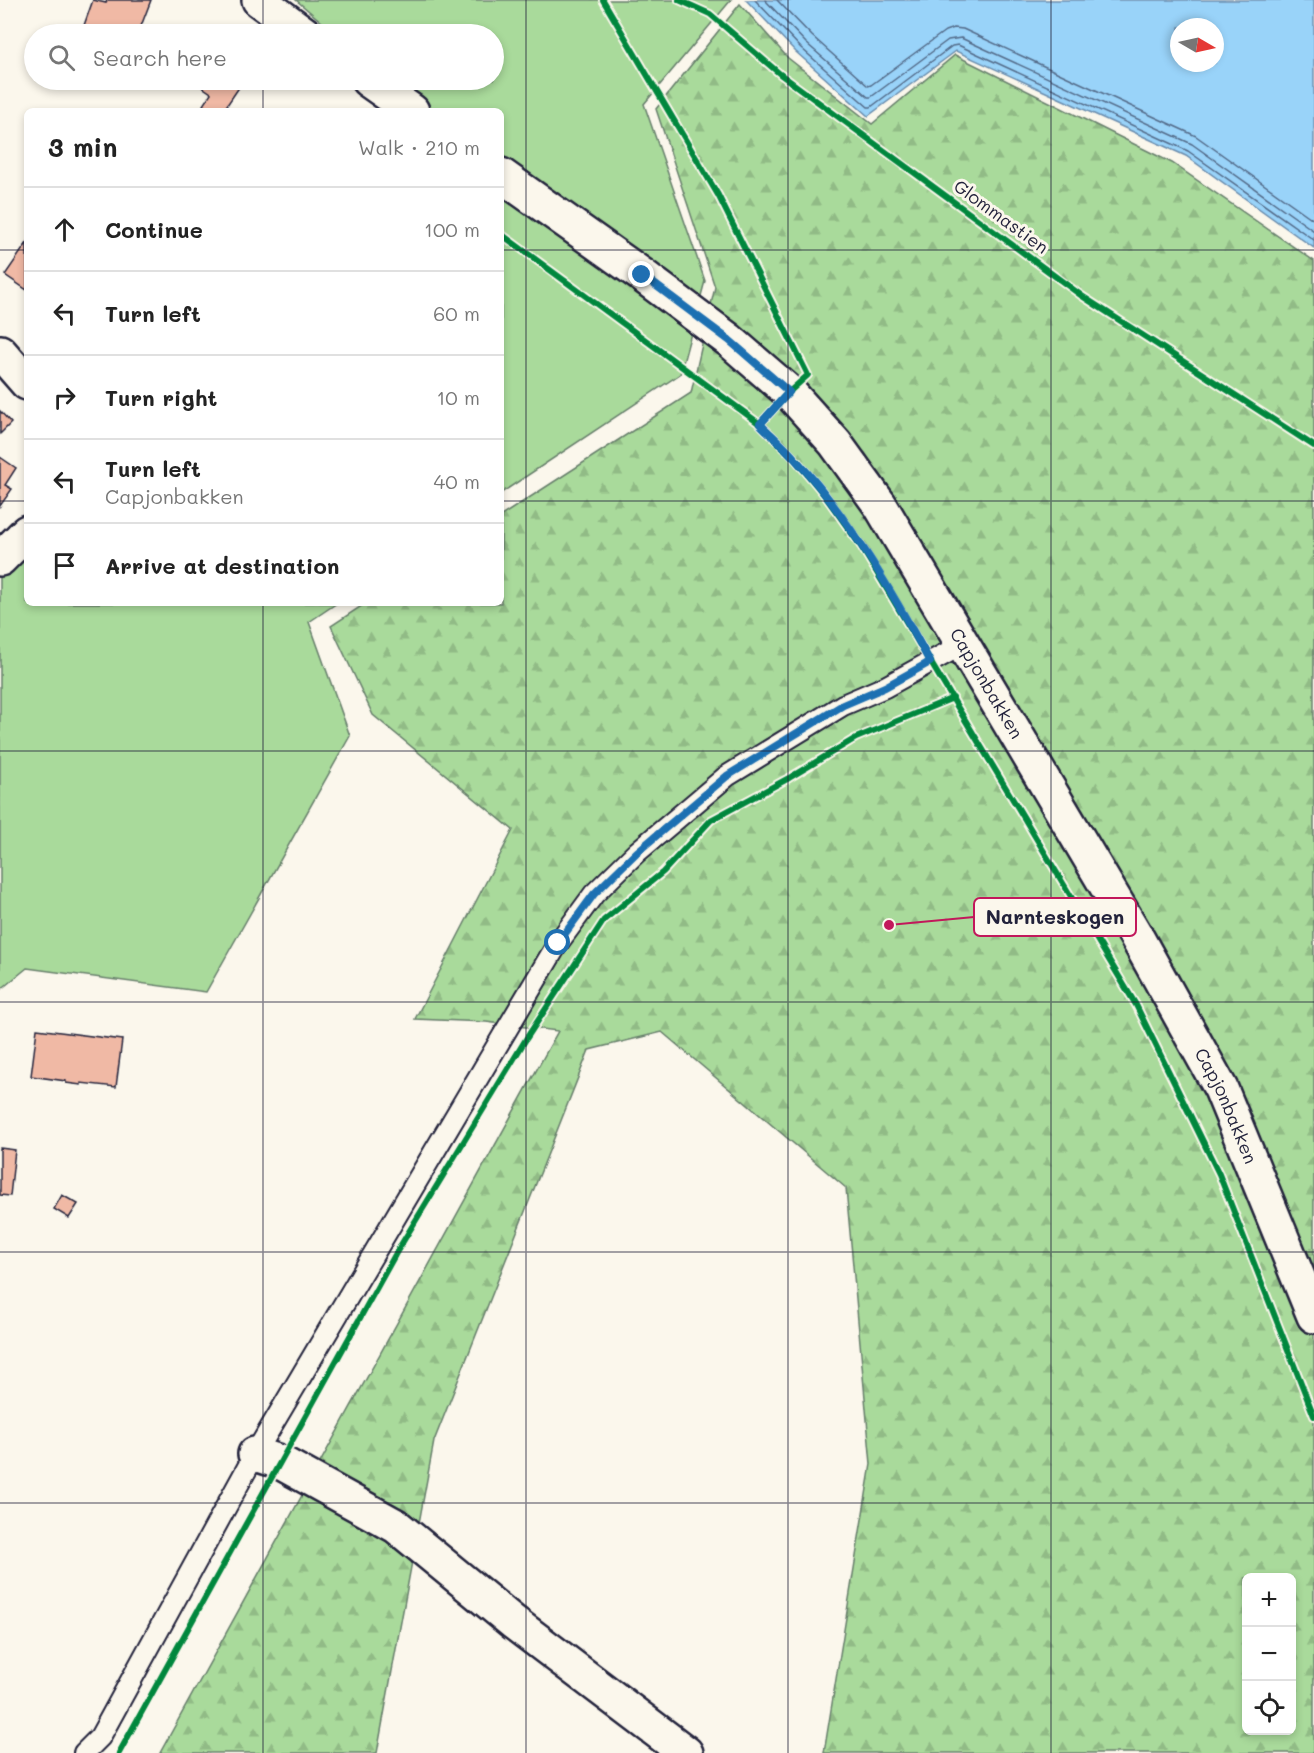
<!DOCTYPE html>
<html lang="en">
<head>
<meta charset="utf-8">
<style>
  :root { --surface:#fff; --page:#f6f6f6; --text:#222; --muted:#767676; --line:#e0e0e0 }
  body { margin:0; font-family:Mali,sans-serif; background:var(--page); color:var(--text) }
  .controls { position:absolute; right:18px; bottom:18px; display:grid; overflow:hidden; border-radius:9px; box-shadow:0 3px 9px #0003 }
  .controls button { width:54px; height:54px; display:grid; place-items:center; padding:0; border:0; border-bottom:2px solid var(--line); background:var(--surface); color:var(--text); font:30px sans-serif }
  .compass { position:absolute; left:1170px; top:18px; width:54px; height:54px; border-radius:50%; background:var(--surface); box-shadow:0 3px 9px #0003; rotate:99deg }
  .stop { position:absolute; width:18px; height:18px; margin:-14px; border:4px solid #1f6fb2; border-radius:50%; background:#fff }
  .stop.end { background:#1f6fb2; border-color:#fff; box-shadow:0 2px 6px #0008 }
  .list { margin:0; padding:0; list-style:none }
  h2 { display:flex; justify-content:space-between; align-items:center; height:78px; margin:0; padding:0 24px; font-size:26px }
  h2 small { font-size:20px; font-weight:400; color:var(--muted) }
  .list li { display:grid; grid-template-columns:39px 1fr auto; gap:18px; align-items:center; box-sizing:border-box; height:84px; padding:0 24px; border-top:2px solid var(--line) }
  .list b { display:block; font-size:22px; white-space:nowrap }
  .list p { margin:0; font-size:20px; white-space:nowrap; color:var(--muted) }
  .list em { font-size:20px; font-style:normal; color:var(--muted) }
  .icon { flex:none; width:33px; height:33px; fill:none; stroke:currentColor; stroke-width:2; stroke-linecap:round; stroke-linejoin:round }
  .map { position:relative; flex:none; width:1314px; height:1753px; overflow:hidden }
  .search { position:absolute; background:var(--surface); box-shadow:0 3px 9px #0003; left:24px; top:24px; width:480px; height:66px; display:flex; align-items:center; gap:15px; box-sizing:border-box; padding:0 21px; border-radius:33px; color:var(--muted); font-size:22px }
  .panel { position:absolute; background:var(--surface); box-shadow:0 3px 9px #0003; left:24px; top:108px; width:480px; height:498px; border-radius:9px }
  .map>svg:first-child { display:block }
  .green { fill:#a9da9b; stroke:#667e6b; stroke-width:1.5 }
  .forest { fill:url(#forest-firs); stroke:#667e6b; stroke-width:1.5; fill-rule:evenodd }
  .water { fill:#99d3f9; stroke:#698cad; stroke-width:1.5; fill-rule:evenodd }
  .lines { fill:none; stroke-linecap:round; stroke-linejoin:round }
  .shore { stroke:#526987; stroke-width:1.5 }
  .building { fill:#f0b9a5; stroke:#22223b; stroke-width:1.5 }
  .service-casing { stroke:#22223b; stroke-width:24 }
  .minor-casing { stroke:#22223b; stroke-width:38 }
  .secondary-casing { stroke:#22223b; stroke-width:38 }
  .service { stroke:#fbf7ec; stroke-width:20 }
  .minor { stroke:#fbf7ec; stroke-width:33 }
  .secondary { stroke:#fbf7ec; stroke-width:33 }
  .cycleway-casing { stroke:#fbf7ec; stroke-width:10 }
  .cycleway { stroke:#00873e; stroke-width:6 }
  .route { stroke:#1f6fb2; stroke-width:8 }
  .grid { fill:none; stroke:#22223b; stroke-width:1.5; stroke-opacity:0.55 }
  .labels { text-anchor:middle; stroke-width:6; stroke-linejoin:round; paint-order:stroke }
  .street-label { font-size:18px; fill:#22223b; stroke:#fbf7ec }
  .leader { fill:none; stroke:#c2185b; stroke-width:2 }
  .callout-dot { fill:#c2185b; stroke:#fbf7ec; stroke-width:2 }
  .callout { fill:#fbf7ec; stroke:#c2185b; stroke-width:2 }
  .callout-label { font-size:20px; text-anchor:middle; font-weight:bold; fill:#22223b }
</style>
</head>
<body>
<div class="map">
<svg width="1314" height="1753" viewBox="0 0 1314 1753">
  <defs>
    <pattern id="forest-firs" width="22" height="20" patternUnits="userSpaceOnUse" patternTransform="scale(1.5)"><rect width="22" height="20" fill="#a9da9b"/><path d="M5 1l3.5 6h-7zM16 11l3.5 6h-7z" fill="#91bb86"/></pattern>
  </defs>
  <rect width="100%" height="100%" fill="#fbf7ec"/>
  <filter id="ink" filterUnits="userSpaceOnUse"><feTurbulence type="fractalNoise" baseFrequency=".0167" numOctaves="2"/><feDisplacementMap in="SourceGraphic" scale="12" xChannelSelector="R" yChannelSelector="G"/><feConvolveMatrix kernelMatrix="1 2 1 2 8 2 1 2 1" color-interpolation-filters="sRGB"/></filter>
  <g filter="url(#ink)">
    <path class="green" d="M296 0H731L644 104 705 281 680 374 501 493V111H396L411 83 406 80H494V34H336Z
      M27 548V603H337L309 622 350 736 206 992 27 968 0 990V576Z"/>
    <path class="forest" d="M740 4 788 58 872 124 955 55 1172 163 1314 261V1753H824L871 1464 846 1188 662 1032 589 1050 434 1441 377 1753H160L558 1031 486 1022 415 1019 513 830 373 715 331 626 366 603H501V516L691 393 715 287 656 109ZM1246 1578H1292V1730H1246Z"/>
    <path class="water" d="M746 0H1314V248L1186 156 956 51 868 116 796 52ZM1179 27H1215V63H1179Z"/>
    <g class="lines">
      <path class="shore" d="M755 0 801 48 868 107H871L952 46 958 45 1188 151 1314 240
        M765 0 806 43 868 97H871L948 40 961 38 1192 144 1314 231
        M777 0 812 36 868 86 871 85 945 31 954 28 963 29 1196 136 1314 220"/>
    </g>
    <path class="building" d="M93 0 106 3 107 0H151L138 34H122L108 29 106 34H92L82 31Z
      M192 80H244L223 111H211L203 105 211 93Z
      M27 243V290L5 275Z
      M0 411 11 423 0 434Z
      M0 457 16 468 5 485 12 489 0 506Z
      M37 1029 122 1040 116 1087 81 1083V1085L66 1083V1081L31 1076Z
      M0 1148 15 1150 10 1196 0 1195Z
      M62 1195 78 1204 69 1218 54 1209Z"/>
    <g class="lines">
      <defs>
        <path id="service" d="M84 1753 100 1737 255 1454 558 943 594 894 637 852 727 776 843 705 885 687 963 644"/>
        <path id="minor" d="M0 352 27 383
          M0 559 27 532
          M255 1454 280 1462 396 1526 513 1622 686 1753"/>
        <g id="secondary">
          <path d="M259 0 305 34"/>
          <path d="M368 80 412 111"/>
          <path id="s1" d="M501 175 642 275 729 340 789 392 835 443 880 505 1135 934 1221 1089 1314 1316"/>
        </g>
      </defs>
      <use href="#service" class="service-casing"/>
      <use href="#minor" class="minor-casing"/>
      <use href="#secondary" class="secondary-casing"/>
      <use href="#service" class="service"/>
      <use href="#minor" class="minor"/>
      <use href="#secondary" class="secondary"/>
      <defs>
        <path id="cycleway" d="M603 0 718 195 808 375 789 392 760 424
          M679 0 710 14 780 74 1082 296 1314 446
          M501 234 760 424 796 460 824 494 861 546 1136 1005 1219 1174 1314 1416
          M119 1753 396 1253 526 1039 604 920 663 872 711 820 789 778 856 738 953 698"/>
      </defs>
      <use href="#cycleway" class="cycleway-casing"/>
      <use href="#cycleway" class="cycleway"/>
    </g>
  </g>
  <g class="lines" filter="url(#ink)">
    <path class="route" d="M558 943 594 894 637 852 727 776 843 705 885 687 930 662C894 595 848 516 796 460 785 447 772 436 760 424L789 392 729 340 642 275"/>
  </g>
  <path class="grid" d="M263 0V34M526 0V1753M788 0V1753M1051 0V1753M263 80V111M0 250H27M501 250H1314M0 501H27M501 501H1314M263 603V1753M0 751H1314M0 1002H1314M0 1252H1314M0 1503H1314"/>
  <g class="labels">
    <g class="street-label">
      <text transform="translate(1001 217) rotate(36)" y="6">Glommastien</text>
      <text dy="6" stroke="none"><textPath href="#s1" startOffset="714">Capjonbakken</textPath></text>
      <text dy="6" stroke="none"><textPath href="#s1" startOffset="1200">Capjonbakken</textPath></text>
    </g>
  </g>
  <path class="leader" d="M889 925L974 917"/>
  <circle class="callout-dot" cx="889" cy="925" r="6"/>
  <rect class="callout" x="974" y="898" width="162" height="38" rx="6"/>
  <g class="callout-label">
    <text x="1055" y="924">Narnteskogen</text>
  </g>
</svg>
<div class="controls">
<button>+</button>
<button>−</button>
<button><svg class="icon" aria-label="locate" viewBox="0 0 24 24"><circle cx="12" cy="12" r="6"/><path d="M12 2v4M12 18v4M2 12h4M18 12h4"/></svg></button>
</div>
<svg class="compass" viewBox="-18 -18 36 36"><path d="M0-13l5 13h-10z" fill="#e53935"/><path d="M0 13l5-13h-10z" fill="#767676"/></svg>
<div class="stop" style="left:558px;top:943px"></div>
<div class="stop end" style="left:642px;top:275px"></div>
<div class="search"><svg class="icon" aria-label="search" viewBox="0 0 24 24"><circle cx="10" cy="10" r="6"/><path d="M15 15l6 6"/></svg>Search here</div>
<section class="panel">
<h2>3 min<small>Walk · 210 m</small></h2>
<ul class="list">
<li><svg class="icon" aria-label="ahead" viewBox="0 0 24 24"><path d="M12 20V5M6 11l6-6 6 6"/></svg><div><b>Continue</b></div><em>100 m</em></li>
<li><svg class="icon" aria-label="left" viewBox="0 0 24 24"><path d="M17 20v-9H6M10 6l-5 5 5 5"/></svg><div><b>Turn left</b></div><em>60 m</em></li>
<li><svg class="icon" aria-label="right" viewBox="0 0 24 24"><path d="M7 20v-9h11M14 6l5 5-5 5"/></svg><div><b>Turn right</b></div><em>10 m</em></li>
<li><svg class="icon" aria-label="left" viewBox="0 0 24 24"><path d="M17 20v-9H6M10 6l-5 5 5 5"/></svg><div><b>Turn left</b><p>Capjonbakken</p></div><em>40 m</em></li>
<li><svg class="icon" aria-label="arrive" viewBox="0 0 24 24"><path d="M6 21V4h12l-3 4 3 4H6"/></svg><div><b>Arrive at destination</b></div></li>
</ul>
</section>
</div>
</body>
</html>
